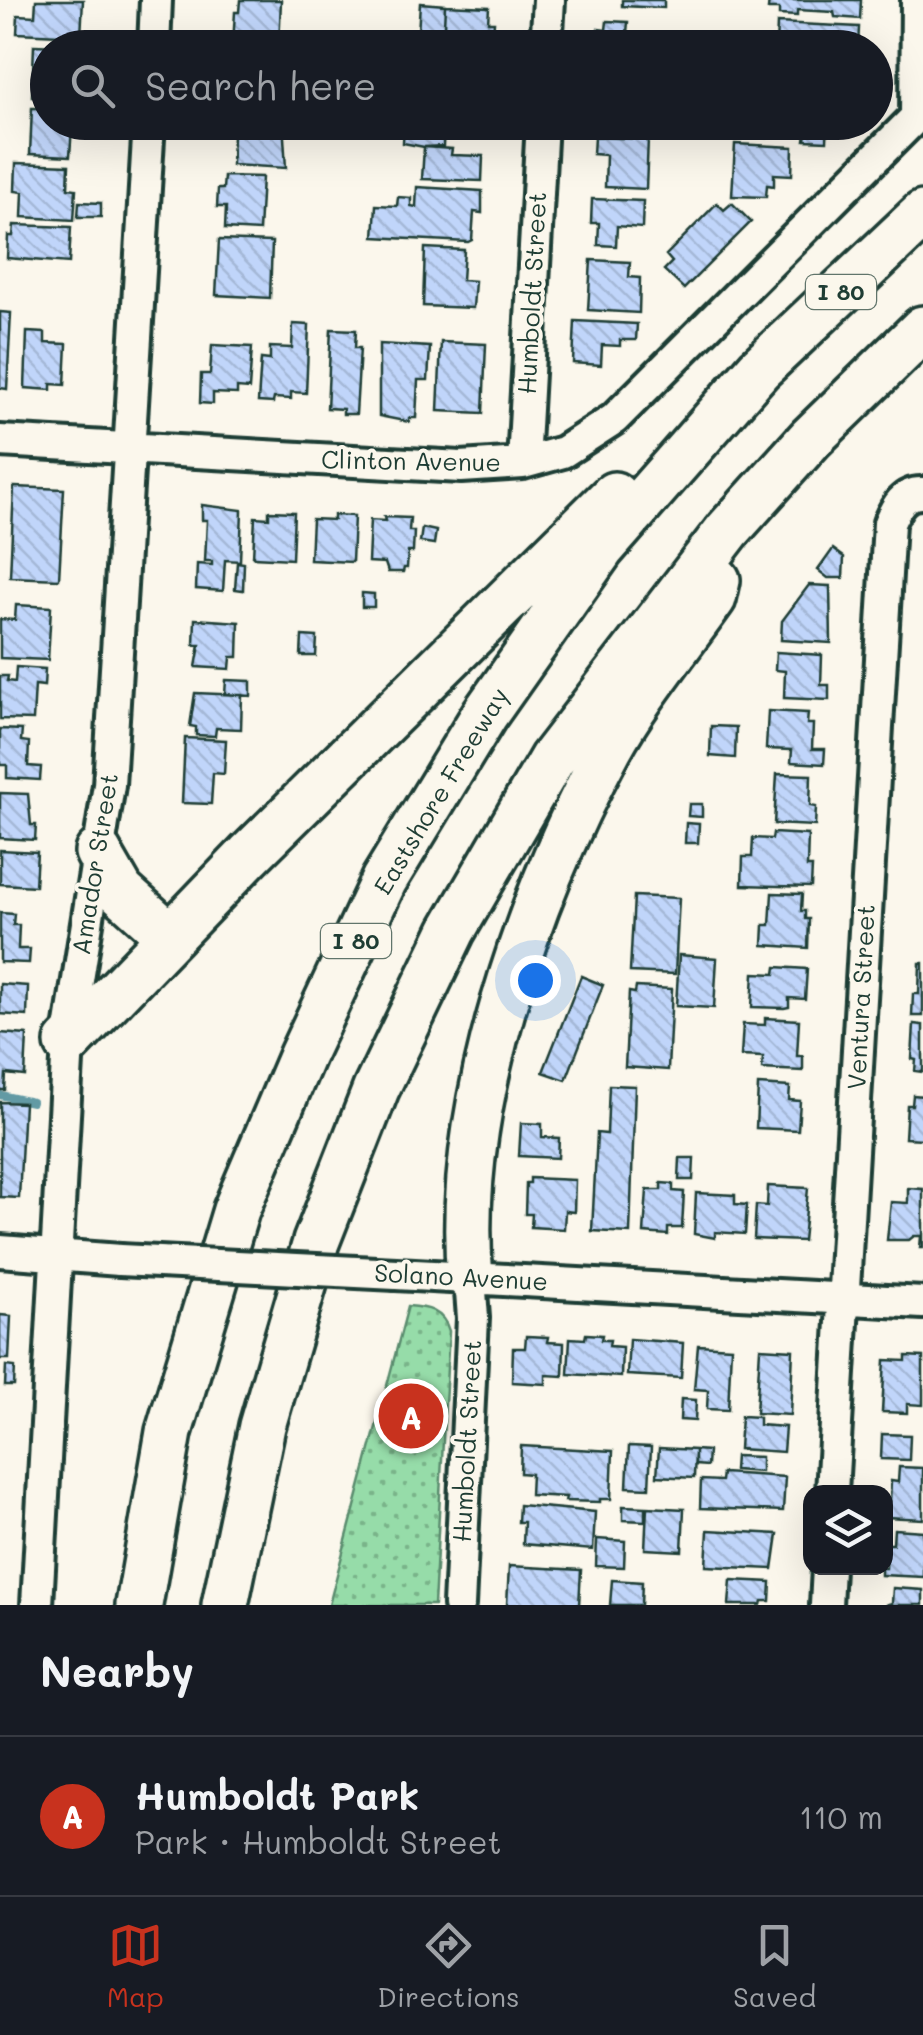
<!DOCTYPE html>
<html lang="en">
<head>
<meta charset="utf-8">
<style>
  :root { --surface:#171b24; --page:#20242c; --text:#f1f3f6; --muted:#9ea1a6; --line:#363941; --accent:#c8321e }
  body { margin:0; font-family:Mali,sans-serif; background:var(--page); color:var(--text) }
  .controls { position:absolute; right:30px; bottom:30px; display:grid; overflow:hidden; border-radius:20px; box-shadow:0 10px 40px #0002 }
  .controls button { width:90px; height:90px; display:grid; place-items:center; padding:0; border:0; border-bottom:2px solid var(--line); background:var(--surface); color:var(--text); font:50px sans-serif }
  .you { position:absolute; left:535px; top:980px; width:35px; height:35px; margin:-25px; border:8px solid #fff; border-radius:50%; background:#1a73e8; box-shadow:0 0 0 15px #1a73e833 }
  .badge { display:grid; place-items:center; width:65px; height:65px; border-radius:50%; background:var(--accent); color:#fff; font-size:32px; font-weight:700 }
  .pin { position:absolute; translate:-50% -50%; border:5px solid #fff; box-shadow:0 2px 10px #0006 }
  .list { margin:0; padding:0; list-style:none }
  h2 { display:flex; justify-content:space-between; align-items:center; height:130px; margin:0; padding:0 40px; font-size:42px }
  h2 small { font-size:32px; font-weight:400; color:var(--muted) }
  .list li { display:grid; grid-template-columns:65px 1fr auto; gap:30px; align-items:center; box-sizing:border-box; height:160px; padding:0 40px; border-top:2px solid var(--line) }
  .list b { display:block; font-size:38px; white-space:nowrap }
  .list p { margin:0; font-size:32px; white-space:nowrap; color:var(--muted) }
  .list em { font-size:32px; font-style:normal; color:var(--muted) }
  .icon { flex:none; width:55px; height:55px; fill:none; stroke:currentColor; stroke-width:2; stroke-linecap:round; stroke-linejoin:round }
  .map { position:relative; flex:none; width:923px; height:1605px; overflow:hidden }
  .search { position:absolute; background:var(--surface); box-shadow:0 10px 40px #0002; left:30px; right:30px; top:30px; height:110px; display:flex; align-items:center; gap:25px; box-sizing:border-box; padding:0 35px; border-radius:55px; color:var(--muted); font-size:38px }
  .sheet { height:290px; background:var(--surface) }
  nav { display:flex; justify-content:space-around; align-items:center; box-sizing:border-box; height:140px; border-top:2px solid var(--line); background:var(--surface); font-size:28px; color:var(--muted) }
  nav a { display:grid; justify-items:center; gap:5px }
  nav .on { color:var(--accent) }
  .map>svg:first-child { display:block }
  .park { fill:url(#park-dots); stroke:#5a8c6e; stroke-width:2.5 }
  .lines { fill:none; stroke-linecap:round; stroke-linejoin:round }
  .stream { stroke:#629aa4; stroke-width:8 }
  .building { fill:url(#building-back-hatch); stroke:#1f3d34; stroke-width:2.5 }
  .minor-casing { stroke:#1f3d34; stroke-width:38 }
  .highway-casing { stroke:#1f3d34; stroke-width:52 }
  .minor { stroke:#fbf7ec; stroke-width:30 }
  .highway { stroke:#fbf7ec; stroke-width:45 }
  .minor-bridge-casing { stroke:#1f3d34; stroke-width:38; stroke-linecap:butt }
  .minor-bridge { stroke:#fbf7ec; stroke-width:30 }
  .labels { text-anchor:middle; stroke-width:8; stroke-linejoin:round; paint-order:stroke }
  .shield { fill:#fbf7ec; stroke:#61756b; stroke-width:2.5 }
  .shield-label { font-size:22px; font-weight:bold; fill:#1f3d34 }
  .street-label { font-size:25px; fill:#1f3d34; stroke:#fbf7ec }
</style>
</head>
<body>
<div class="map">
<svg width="923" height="1605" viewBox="0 0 923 1605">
  <defs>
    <pattern id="park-dots" width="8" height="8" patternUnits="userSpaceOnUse" patternTransform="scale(2.5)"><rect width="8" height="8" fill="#96dca9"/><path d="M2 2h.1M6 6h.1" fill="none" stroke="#7ab48a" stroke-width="1.8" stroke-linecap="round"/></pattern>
    <pattern id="building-back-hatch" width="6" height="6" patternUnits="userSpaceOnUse" patternTransform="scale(2.5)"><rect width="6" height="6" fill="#c0d5fa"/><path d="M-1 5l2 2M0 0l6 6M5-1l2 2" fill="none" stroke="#a5b8d7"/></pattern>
  </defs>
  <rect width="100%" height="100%" fill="#fbf7ec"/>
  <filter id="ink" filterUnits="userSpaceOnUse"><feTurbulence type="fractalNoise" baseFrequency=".01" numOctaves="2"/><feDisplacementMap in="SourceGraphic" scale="20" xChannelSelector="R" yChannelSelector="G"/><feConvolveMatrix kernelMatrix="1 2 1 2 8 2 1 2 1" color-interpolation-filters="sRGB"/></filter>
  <g filter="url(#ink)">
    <path class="park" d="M408 1306C427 1307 443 1310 449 1331L434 1605H329Z"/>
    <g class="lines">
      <path class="stream" d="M0 1095 32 1102"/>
    </g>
    <path class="building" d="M36 0H83L81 36 17 33 18 15 35 16Z
      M240 0H281L279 47 233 44 235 12H239Z
      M622 0H664V8L622 6Z
      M769 0H861L860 19 835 17 834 12 797 10V16L779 15V9H768Z
      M420 3 445 5 443 48H417Z
      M445 5 489 7 488 22H494L492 48H463V43H452V48H443Z
      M607 21 628 22 627 33 671 35 670 44 653 43V48L598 47V29L606 30Z
      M777 23 859 27 858 48H776Z
      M34 45 82 47 48 48V97L32 96Z
      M32 108H48V122H76V126H72L70 156 30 154Z
      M226 122H283L286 168 232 165 233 134 225 133Z
      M596 122H644V129L596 127Z
      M750 122H828L827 141 805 140 806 133 768 131 767 138 750 137Z
      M404 124 444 126 443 146 424 147 403 143Z
      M594 137 648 139 646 189 605 187 606 155 593 154Z
      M735 144 793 147 792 175 774 174V186L767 185 766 197 732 196Z
      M424 147 452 149 451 155 483 156 482 181 422 179Z
      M16 163 69 165 68 188 76 189 74 220 22 217 23 192 15 191Z
      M224 176 262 177 259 231 225 229 226 207H217L218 189H223Z
      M417 187 482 191V213L474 212 472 240 468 242 374 237 376 205 397 206 398 197 411 198V206L416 207Z
      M592 199 643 201 642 228 617 226 616 246 598 245 599 223H591Z
      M79 202 101 203V217H78Z
      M717 203 724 210 732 203 751 222 684 289 664 270 672 262 666 255Z
      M14 225 71 227 69 263 7 258 8 236H13Z
      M219 240 272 242 270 298 216 295Z
      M425 248 464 250 462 280 475 281 473 308 423 306Z
      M591 260 630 262 629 277 640 278 639 313 588 310Z
      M0 312 11 313 7 389 0 388Z
      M575 321 637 324 636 340H620V346L602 345 601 365 573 363Z
      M293 324 309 325 306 393 291 392V399L274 398 273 403 258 402 261 359 270 360V347L292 348Z
      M331 329 356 330 355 348H360L356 414H343V409L327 408Z
      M27 332 45 333V343L67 344 65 385 51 384V390L25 388Z
      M441 342 486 344 483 413 438 411Z
      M379 344 430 347 428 380H418L416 418H409V422L379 416Z
      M212 345 252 347 249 389 237 388V394L213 393V404L200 403 201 374H210Z
      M14 487 64 489 59 579 10 577Z
      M202 505 242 510 240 561 225 560 223 591 196 589 197 564 212 565V561H205L207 520H202Z
      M269 511 294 512 292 559 253 557 255 517 269 518Z
      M334 515 354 516 352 562 310 560 312 519 334 520Z
      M384 517 410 518 409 531H414L413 552H408L407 568H404L403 572H388L385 563 368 562 370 520 385 521Z
      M422 528 436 531 434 544 420 542Z
      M833 549 844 557 843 578H828L818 570Z
      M237 562 244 563 243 590 235 589Z
      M809 585 830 586 831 643 781 640 782 621Z
      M362 593 374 594V607H362Z
      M16 605 51 607 48 660 0 658V619L15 620Z
      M195 619 239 622 238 657H231L230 669 196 667 200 645H194Z
      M302 636 317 637 316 656H301Z
      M776 652 822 655 821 685H829V700L784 698 785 671 775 670Z
      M16 667 45 669 44 686 35 685 33 720 0 719V676H8L7 681 15 682Z
      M226 680 251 681V696L225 694Z
      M195 693 242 695 241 729 216 728 215 736 196 735V727L190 726Z
      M768 711 808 713 807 724H813L812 749H825L824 764 791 762 792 750 766 749Z
      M711 726 736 727 735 758 710 756Z
      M0 729 22 730 21 741 29 742 28 766 41 767 40 780 7 778V765H0Z
      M185 738 226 740 224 774 213 773 211 804 182 803Z
      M777 774 811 775 810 806 816 807 815 826 774 824Z
      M0 793 28 794 31 825H36L35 840 0 838Z
      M689 804H702V817L688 816Z
      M686 823 699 824 698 843H685Z
      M773 833 808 835 807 867H812L811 887 742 885 743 857H752L753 838 772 839Z
      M0 850 37 852 35 886 0 884Z
      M772 893 802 894 801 911H805V919H809L808 948 763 945 764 925H770Z
      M634 896 679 898 675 974 630 972Z
      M0 913 14 914 13 925H19L18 949H30L29 963 0 962Z
      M679 955 717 958 714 1008 676 1006Z
      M920 963H923V1016H912L913 994H919Z
      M776 967 807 969 805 999 789 998V1007L784 1008 752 1007 754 973 775 974Z
      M581 976 603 985 566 1080 543 1072Z
      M0 984 28 986 27 1016 0 1014Z
      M636 987 672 989 668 1070 625 1067 629 992 635 993Z
      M765 1018 799 1020 797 1056H803V1071L762 1069 763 1057 741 1056 743 1024 765 1025Z
      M914 1024 923 1025V1072L915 1071 916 1060 912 1059Z
      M0 1033 27 1035 25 1076 6 1074 5 1090H0Z
      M609 1085 635 1086 630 1233 592 1231 597 1133 607 1134Z
      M758 1085 790 1087 789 1100 800 1101 798 1130 756 1128Z
      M913 1095 923 1096V1139L905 1138 907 1105H912Z
      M0 1102 24 1103 19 1198 0 1197Z
      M521 1123 542 1124V1137L559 1138 558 1158 519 1156Z
      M680 1158H694L693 1180H679Z
      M530 1178 575 1180 574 1212 565 1211 564 1229 531 1227 532 1214H525L526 1183H530Z
      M661 1183 673 1184V1191L684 1192 682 1228H668V1235L644 1233 647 1190H661Z
      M768 1186 808 1188 803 1241 754 1239 756 1205 767 1206Z
      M908 1188 923 1189V1248H920L921 1236H914L909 1240H887L891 1202 908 1203Z
      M696 1193 735 1195V1204L747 1205 745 1234 715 1232V1238L694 1234Z
      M0 1315 11 1316 9 1359H0Z
      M586 1334 602 1335 601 1340H610L609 1346 622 1347 621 1377 568 1374 570 1338 585 1339Z
      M526 1336 548 1337 547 1342 564 1343 563 1376 546 1375V1384L512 1382 513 1348H525Z
      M629 1339 683 1343 681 1378 627 1375Z
      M698 1345 731 1347 728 1410 707 1409 708 1390 694 1389Z
      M760 1348 793 1350 790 1415 756 1413Z
      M906 1356 923 1357V1405L907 1404V1413L882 1412 885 1360 906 1361Z
      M6 1366 15 1367 14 1386H5Z
      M681 1399 696 1400 695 1421 680 1420Z
      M741 1416 759 1417V1425L785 1427 783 1452 739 1449Z
      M882 1434 910 1435 909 1460 881 1459Z
      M521 1446 613 1451 611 1499H600V1502L565 1501 566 1497 530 1495 531 1474 520 1473Z
      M629 1446 651 1447 649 1488 627 1487Z
      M659 1448 695 1450 694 1478 657 1476Z
      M695 1450 708 1451 707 1466 695 1465Z
      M735 1456 761 1457V1472L734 1470Z
      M899 1467 923 1468V1519L886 1517V1502H890L891 1481 898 1482Z
      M722 1473 785 1477 783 1511 700 1508 701 1480 721 1481Z
      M519 1505 595 1512 593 1550 523 1544 524 1522H518Z
      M623 1506 645 1507V1521L623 1520Z
      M647 1507 684 1509 682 1551 645 1549Z
      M894 1529 923 1531V1577L881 1575V1568H886L887 1544H893Z
      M708 1530 778 1534 773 1569 706 1566Z
      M597 1539 625 1541 624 1567 596 1566Z
      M509 1566 581 1570 579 1605H507Z
      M612 1580 642 1582 641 1605H610Z
      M731 1580 771 1582 770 1601H762L761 1605H729Z
      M893 1588 923 1590V1605H885L892 1603Z"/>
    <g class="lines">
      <defs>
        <path id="minor" d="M154 48 156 0
          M546 48 549 0
          M916 117 917 0
          M0 441 461 467 523 463 563 452 614 419 923 110
          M523 463 542 122
          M0 1251 120 1260
          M396 1274 923 1303
          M832 1492 889 523C896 507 903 492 923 493
          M37 1605 68 1043 109 785 149 122
          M459 1605 473 1318 470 1278
          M826 1605 828 1568"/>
        <path id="highway" d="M98 852 121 892 170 936
          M68 1043 249 855 614 495
          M470 1278C454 1108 529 896 609 748 637 697 679 646 713 598L717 580
          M139 1605 169 1432 236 1210 302 1055 384 880 485 714 601 549 759 369 923 214
          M225 1605 262 1426 316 1242 376 1089 452 931 552 759 728 530 811 438 923 329"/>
      </defs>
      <use href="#minor" class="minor-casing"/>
      <use href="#highway" class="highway-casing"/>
      <use href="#minor" class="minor"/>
      <use href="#highway" class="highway"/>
      <defs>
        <path id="minor-bridge" d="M120 1260 396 1274"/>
      </defs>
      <use href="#minor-bridge" class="minor-bridge-casing"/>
      <use href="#minor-bridge" class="minor-bridge"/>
    </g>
  </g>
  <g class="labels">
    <g class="shield">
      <rect x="806" y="275" width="70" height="34" rx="8"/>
      <rect x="321" y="924" width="70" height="34" rx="8"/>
    </g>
    <g class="shield-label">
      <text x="841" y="300">I 80</text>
      <text x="356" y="949">I 80</text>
    </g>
    <g class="street-label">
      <text transform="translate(532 293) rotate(-87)" y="9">Humboldt Street</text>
      <text transform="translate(411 461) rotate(1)" y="9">Clinton Avenue</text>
      <text transform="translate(441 791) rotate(-59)" y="9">Eastshore Freeway</text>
      <text transform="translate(95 864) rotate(-81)" y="9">Amador Street</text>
      <text transform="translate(861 997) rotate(-87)" y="9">Ventura Street</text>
      <text transform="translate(461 1277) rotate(3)" y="9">Solano Avenue</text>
      <text transform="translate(467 1441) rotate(-87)" y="9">Humboldt Street</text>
    </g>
  </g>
</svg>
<div class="controls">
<button><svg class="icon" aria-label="layers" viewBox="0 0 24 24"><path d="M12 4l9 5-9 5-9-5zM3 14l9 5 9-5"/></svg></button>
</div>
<div class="you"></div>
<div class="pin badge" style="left:411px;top:1416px">A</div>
<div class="search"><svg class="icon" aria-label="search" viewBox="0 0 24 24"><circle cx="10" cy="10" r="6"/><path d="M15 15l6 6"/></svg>Search here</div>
</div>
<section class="sheet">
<h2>Nearby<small></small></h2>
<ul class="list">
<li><span class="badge">A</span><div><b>Humboldt Park</b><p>Park · Humboldt Street</p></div><em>110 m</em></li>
</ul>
</section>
<nav>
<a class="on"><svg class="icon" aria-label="map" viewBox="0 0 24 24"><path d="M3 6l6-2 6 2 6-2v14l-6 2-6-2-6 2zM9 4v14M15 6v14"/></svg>Map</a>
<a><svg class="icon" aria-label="directions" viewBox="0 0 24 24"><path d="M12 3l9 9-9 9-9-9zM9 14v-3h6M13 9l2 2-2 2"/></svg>Directions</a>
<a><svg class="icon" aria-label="saved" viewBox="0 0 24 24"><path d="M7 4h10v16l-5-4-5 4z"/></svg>Saved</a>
</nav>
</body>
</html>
